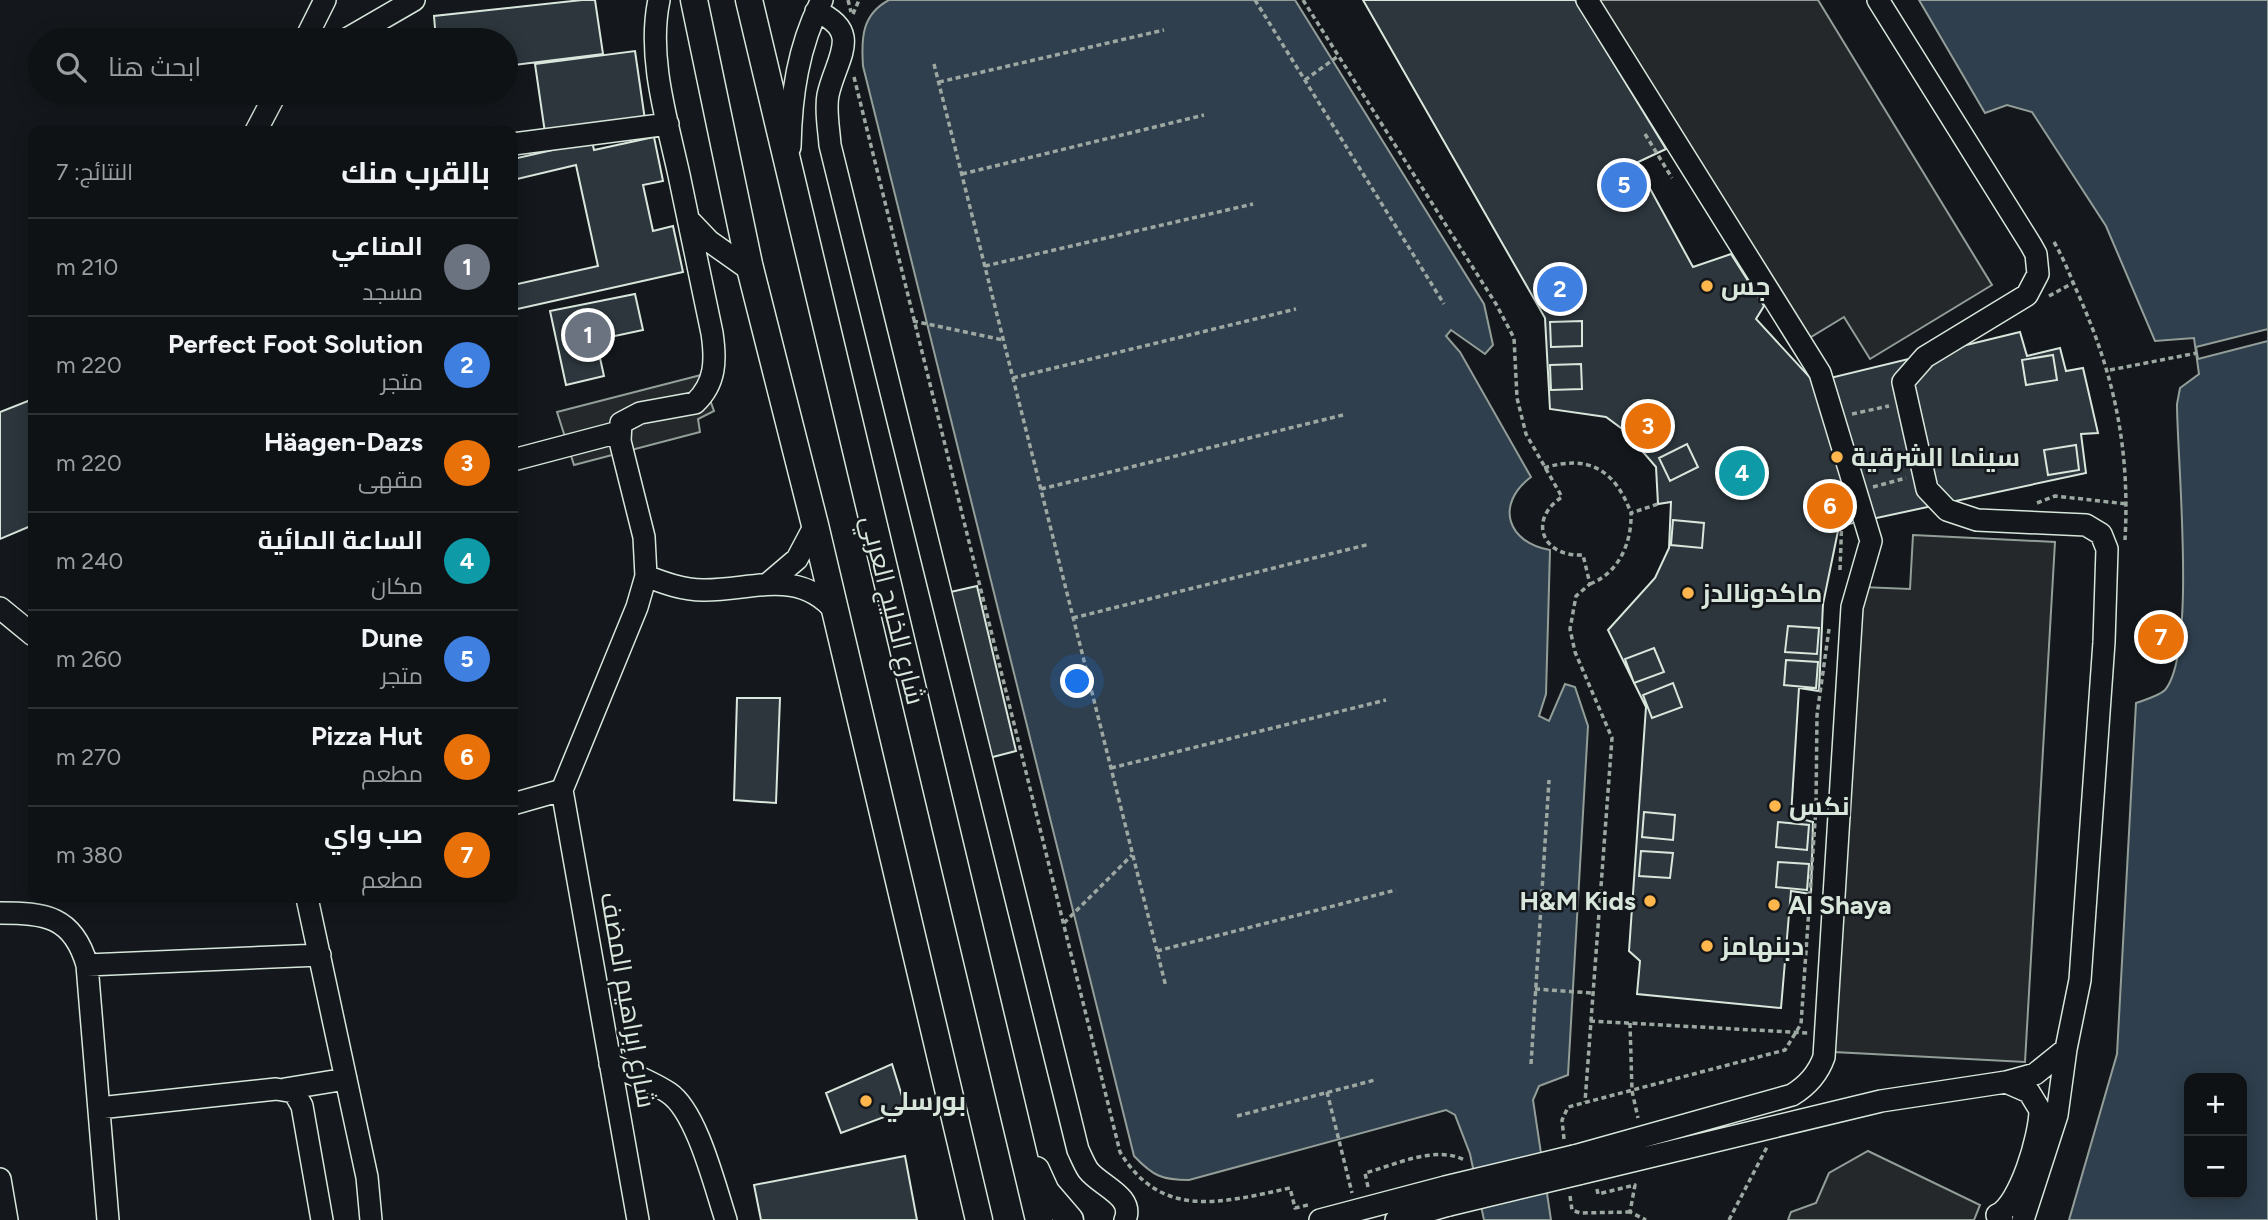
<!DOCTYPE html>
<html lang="ar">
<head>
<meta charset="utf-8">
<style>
  :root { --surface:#0f1215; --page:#1d2022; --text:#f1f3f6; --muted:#9b9ea0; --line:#2f3234; --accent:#ffb74d }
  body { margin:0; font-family:Figtree,Cairo,sans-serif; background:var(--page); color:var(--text); direction:rtl }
  .controls { position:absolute; right:21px; bottom:21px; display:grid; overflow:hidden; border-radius:14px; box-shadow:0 4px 18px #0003 }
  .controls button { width:63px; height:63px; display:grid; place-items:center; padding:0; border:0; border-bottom:2px solid var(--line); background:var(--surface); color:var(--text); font:35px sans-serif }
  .you { position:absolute; left:1078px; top:682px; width:24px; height:24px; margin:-18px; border:5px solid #fff; border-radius:50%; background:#1a73e8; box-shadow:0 0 0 10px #1a73e833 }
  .badge { display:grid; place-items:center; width:46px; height:46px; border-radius:50%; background:var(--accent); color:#fff; font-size:23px; font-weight:700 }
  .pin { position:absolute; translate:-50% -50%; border:4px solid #fff; box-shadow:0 2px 7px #0006 }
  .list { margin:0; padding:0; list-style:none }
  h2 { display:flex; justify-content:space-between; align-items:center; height:91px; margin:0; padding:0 28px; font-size:30px }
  h2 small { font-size:23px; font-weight:400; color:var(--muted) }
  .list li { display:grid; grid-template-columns:46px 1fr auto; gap:21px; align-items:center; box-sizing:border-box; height:98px; padding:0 28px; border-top:2px solid var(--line) }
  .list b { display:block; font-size:26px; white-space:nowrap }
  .list p { margin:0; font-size:23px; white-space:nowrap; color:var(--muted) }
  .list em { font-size:23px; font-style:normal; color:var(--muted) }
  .icon { flex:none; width:38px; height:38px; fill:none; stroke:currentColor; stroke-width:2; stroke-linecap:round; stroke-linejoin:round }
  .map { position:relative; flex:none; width:2268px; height:1220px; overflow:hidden; direction:ltr }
  .search { position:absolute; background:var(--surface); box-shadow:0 4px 18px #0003; left:28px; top:28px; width:490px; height:77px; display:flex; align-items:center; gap:18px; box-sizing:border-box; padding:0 24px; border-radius:38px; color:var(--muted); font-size:26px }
  .panel { position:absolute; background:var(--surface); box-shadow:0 4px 18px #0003; left:28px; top:126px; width:490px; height:777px; border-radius:14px; direction:rtl }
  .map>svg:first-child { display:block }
  .parking { fill:#24282b; stroke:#939e99; stroke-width:2 }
  .water { fill:#2f3f4d; stroke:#939e99; stroke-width:2; fill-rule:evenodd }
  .pier { fill:#14181c; stroke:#939e99; stroke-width:2 }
  .building { fill:#2c363c; stroke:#d8e6dc; stroke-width:2 }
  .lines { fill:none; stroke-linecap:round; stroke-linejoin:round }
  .minor-casing { stroke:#d8e6dc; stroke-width:24 }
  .major-casing { stroke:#d8e6dc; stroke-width:29 }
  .path { stroke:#9da8a2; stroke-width:3.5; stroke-dasharray:5 3.5; stroke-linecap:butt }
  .minor { stroke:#14181c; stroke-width:21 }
  .major { stroke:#14181c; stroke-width:26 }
  .minor-bridge-casing { stroke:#d8e6dc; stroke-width:24; stroke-linecap:butt }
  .minor-bridge { stroke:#14181c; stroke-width:21 }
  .poi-dot { fill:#ffb74d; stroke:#14181c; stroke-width:2.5 }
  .labels { text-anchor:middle; stroke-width:5; stroke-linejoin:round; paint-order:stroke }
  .poi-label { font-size:26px; font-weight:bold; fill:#d8e6dc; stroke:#14181c; text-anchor:start }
  .street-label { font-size:26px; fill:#d8e6dc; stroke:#14181c }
</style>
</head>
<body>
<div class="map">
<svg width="2268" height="1220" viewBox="0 0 2268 1220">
  <rect width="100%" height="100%" fill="#14181c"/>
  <path class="parking" d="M1597 0H1818L1992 285 1870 359 1844 317 1801 343Z
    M701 375 714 411 698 419 700 432 574 465 557 412Z
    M1913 535 2055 542 2025 1062 1834 1052 1862 587 1910 589Z
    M1868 1151 1980 1205 1974 1220H1788L1791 1212 1816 1203 1829 1173Z"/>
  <path class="water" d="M889 0H1295L1484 304 1493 345 1485 354 1451 330 1446 336 1460 352 1531 477C1494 505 1508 543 1550 550L1546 694 1539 716 1549 721 1565 684 1575 687 1588 726 1568 1075 1539 1086 1533 1100 1551 1220H1484L1470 1154 1455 1115 1446 1110 1189 1180C1162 1180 1153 1176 1134 1156L863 66C861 38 862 14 889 0Z
    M1919 0H2268V1220H2069L2117 1054 2136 703C2144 700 2159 696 2165 690 2197 652 2177 460 2177 404L2180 388 2199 374 2194 338 2155 341 2106 226 2032 112 2007 105 1985 113ZM2189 1078H2242V1194H2189Z"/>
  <path class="pier" d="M2268 329V341L2198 359 2196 347Z"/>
  <path class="building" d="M582 0H595L603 54 506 66V40H436L434 16Z
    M1363 0H1575L1666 149 1636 163 1693 267 1731 254 1764 306 1756 319 1814 382 2020 332 2027 356 2060 348 2066 371 2083 368 2098 433 2081 434 2086 473 1839 526 1823 604 1819 691 1799 688 1791 816 1813 822 1811 894 1791 891 1781 1008 1637 994 1640 961 1629 951 1646 707 1608 630 1655 578 1669 548 1671 502 1658 504 1656 467 1625 431 1606 417 1550 409 1545 318Z
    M635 51 645 120 545 133 535 64Z
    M403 93H435V97L403 100Z
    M654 137 663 181 643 185 653 231 673 226 683 272 513 310V285L598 266 576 165 513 180V159L592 141 594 150Z
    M635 294 643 330 596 340 604 376 566 385 550 311Z
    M1582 321V346L1551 347 1550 322Z
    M2053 355 2057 380 2026 385 2022 360Z
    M1581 364 1582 389 1551 390 1550 365Z
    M33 399V525L0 539V412Z
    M1687 444 1698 467 1670 481 1659 458Z
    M2076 445 2079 470 2048 475 2044 450Z
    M1673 520 1704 523 1702 548 1671 545Z
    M977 586 1016 751 985 759 946 593Z
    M1788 626 1819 628 1817 654 1785 652Z
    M1654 648 1664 672 1634 683 1625 659Z
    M1786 660 1818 662 1816 688 1784 685Z
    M1673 683 1682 707 1652 718 1643 695Z
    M737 698H780L776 803 734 800Z
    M1644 812 1675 815 1673 840 1642 837Z
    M1778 822 1809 825 1807 850 1776 847Z
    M1641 851 1673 853 1670 878 1639 876Z
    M1778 862 1809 864 1807 890 1776 887Z
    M892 1064 906 1109 841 1133 826 1093Z
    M905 1156 917 1220H761L754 1185Z"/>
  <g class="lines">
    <defs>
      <path id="minor" d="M816 11C864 32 836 58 828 95 825 110 829 129 830 145L1078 1150C1081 1156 1084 1164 1088 1170 1100 1186 1135 1196 1125 1220
        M305 40 325 0
        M345 40 414 0
        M256 131 276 93
        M513 144 668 124
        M790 147C791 96 798 46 822 0
        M689 220 709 241 750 270
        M513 460 619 432
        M646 576C664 583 683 590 703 590 750 591 798 567 835 611
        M770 582 797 559 815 525
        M0 608 33 635
        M562 790 638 1220
        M513 804 562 790 637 607 646 576 644 537 620 441 621 423 640 413 695 403C716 383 716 360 712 333 701 280 690 227 679 175 667 120 647 57 659 0
        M307 898 367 1177 371 1220
        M0 913C45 913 73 916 87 965L108 1220
        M87 965 320 955
        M610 1064C629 1073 651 1081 669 1093 697 1112 715 1187 726 1220
        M285 1089 346 1079
        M99 1108 276 1089 294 1092 302 1106 322 1220
        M1574 1156 1792 1095C1807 1086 1818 1074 1824 1057L1852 607 1871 541 1820 373 1587 0
        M1578 1174 1881 1101 2006 1082 2035 1074 2066 1049 2080 980 2104 642 2107 549 2101 534 2086 525 1977 520 1947 510 1927 489 1903 382 1925 357 2027 295 2038 274 2036 254 2031 245 1878 0
        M0 1179 7 1220
        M1320 1220 1445 1187
        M1396 1220 1449 1205
        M2002 1220 1997 1215C2020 1205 2040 1135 2040 1110L2029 1092 2006 1082
        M2023 1220 2057 1115 2066 1049"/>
      <path id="major" d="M694 0 749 264 815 525 979 1220
        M749 0 1039 1220
        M1036 1170 1046 1192 1070 1220"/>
    </defs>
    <use href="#minor" class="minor-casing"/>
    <use href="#major" class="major-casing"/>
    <path class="path" d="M848 0 851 12
      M1255 0 1444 304
      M1303 0 1496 304 1514 338 1517 398 1526 434 1562 497C1528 519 1541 557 1583 555L1590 584 1576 596 1570 629 1575 652 1612 738 1585 1102
      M853 14 859 0
      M934 64 1166 987
      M854 77 1120 1152C1161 1220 1221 1203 1290 1188L1295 1208 1308 1205
      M1305 80 1337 57
      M939 82 1164 30
      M1645 134 1672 178
      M962 174 1204 115
      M2054 242C2064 259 2071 278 2079 296 2115 377 2130 450 2125 540
      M985 266 1253 204
      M2049 296 2073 283
      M913 321 1003 340
      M2110 370 2197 353
      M1013 378 1296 309
      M1852 414 1889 406
      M1544 468C1589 454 1615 470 1631 513
      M1873 487 1906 478
      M1041 489 1343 415
      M2037 503 2055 496 2127 504
      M1840 570 1842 515
      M1590 584C1619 573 1632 542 1631 513L1658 504
      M1073 618 1370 544
      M1111 768 1386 700
      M1064 923 1132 855
      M1157 951 1396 890
      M1535 989 1592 993
      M1590 1021 1808 1033
      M1630 1023 1632 1091 1638 1118
      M1531 1064 1549 780
      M1327 1092 1352 1193
      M1237 1116 1375 1080
      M1564 1139 1562 1120 1568 1107 1785 1050 1801 1024 1816 807 1817 715 1829 629
      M1368 1187 1365 1173C1395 1165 1437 1144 1466 1161
      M1597 1189 1598 1194 1635 1185 1630 1212 1646 1220
      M1570 1196 1572 1210 1580 1213 1630 1212
      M1729 1220 1767 1147"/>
    <use href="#minor" class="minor"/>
    <use href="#major" class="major"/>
    <defs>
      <path id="minor-bridge" d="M1445 1187 1574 1156
        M1449 1205 1578 1174"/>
    </defs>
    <use href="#minor-bridge" class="minor-bridge-casing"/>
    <use href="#minor-bridge" class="minor-bridge"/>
  </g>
  <g class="poi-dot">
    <circle cx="1707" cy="286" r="7"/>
    <circle cx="1837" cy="457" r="7"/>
    <circle cx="1688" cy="593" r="7"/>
    <circle cx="1775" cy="806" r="7"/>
    <circle cx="1650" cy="901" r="7"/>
    <circle cx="1774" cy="905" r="7"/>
    <circle cx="1707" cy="946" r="7"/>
    <circle cx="866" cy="1101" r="7"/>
  </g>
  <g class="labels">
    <g class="poi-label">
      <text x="1721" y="295">جس</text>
      <text x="1851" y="466">سينما الشرقية</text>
      <text x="1702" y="602">ماكدونالدز</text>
      <text x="1789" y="815">نكس</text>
      <text x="1636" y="910" text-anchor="end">H&amp;M Kids</text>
      <text x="1788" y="914">Al Shaya</text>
      <text x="1721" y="955">دبنهامز</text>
      <text x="880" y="1110">بورسلي</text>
    </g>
    <g class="street-label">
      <text transform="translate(893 610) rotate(76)" y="9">شارع الخليج العربي</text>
      <text transform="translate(628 1000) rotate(80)" y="9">شارع إبراهيم المضف</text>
    </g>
  </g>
</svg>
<div class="controls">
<button>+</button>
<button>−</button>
</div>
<div class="you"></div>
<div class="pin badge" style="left:588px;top:335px;background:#6b7280">1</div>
<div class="pin badge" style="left:1560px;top:289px;background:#3f7fe0">2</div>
<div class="pin badge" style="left:1648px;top:426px;background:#e8710a">3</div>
<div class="pin badge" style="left:1742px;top:473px;background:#0f9aa8">4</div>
<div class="pin badge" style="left:1624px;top:185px;background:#3f7fe0">5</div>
<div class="pin badge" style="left:1830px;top:506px;background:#e8710a">6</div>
<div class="pin badge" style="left:2161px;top:637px;background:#e8710a">7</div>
<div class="search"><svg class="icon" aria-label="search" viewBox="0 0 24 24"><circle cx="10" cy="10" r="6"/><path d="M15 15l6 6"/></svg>ابحث هنا</div>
<section class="panel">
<h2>بالقرب منك<small>النتائج: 7</small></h2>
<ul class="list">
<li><span class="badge" style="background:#6b7280">1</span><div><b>المناعي</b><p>مسجد</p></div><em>210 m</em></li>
<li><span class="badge" style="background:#3f7fe0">2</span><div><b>Perfect Foot Solution</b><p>متجر</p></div><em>220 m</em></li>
<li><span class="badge" style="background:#e8710a">3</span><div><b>Häagen-Dazs</b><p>مقهى</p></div><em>220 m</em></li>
<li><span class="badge" style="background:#0f9aa8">4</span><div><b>الساعة المائية</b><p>مكان</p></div><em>240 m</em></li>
<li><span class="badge" style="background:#3f7fe0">5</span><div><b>Dune</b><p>متجر</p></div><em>260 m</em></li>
<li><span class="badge" style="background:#e8710a">6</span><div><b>Pizza Hut</b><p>مطعم</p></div><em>270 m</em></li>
<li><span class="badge" style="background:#e8710a">7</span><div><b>صب واي</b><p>مطعم</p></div><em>380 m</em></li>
</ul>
</section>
</div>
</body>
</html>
